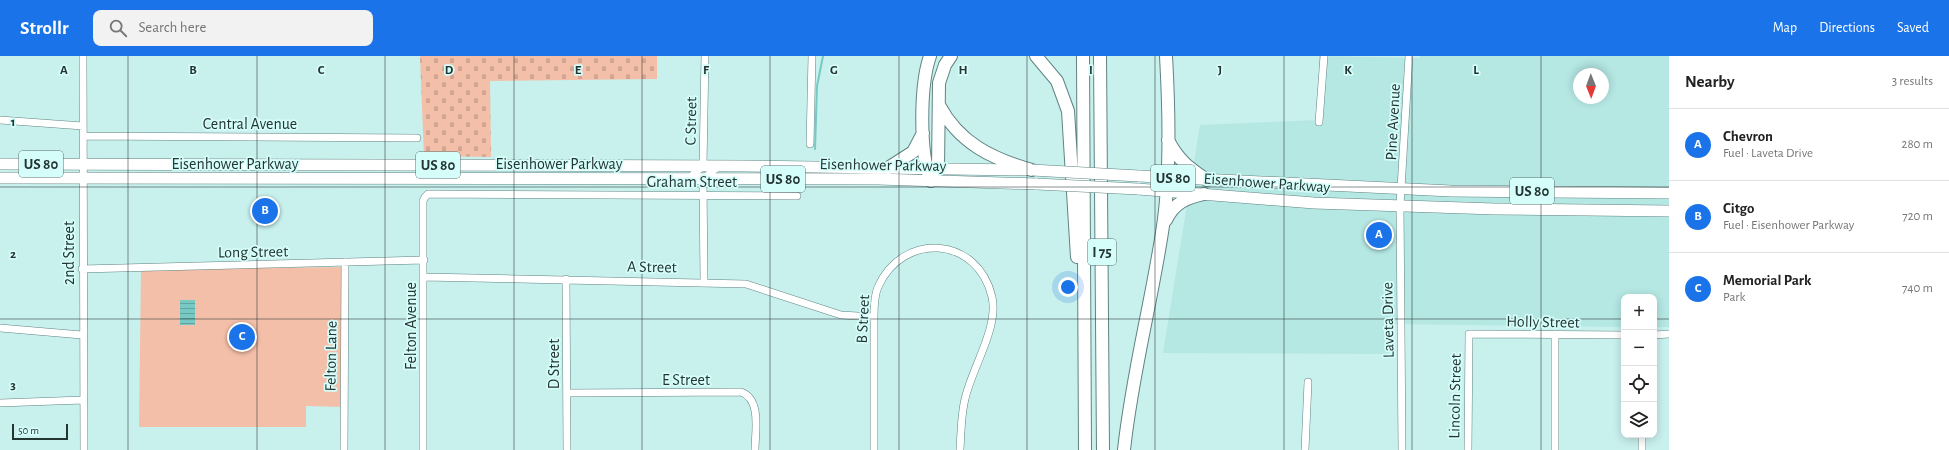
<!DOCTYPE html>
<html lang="en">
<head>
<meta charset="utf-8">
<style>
  :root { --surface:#fff; --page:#f2f2f2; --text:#222; --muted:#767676; --line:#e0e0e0; --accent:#1a73e8 }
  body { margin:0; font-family:"Alegreya Sans",sans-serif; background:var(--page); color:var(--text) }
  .controls { position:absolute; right:12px; bottom:12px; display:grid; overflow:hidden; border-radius:8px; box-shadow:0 2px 10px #0003 }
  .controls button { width:36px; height:36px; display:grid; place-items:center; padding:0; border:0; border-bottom:1px solid var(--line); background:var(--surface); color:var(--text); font:20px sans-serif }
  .compass { position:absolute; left:1573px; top:12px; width:36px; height:36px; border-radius:50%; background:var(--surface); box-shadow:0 2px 10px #0003; rotate:179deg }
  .scale { position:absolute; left:12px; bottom:10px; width:56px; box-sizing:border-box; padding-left:4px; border:2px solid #243433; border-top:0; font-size:11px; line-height:14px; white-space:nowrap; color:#243433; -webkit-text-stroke:3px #d5fefa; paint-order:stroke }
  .you { position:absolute; left:1068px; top:231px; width:14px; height:14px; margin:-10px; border:3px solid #fff; border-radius:50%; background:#1a73e8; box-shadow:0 0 0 6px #1a73e833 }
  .badge { display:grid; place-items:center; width:26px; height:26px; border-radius:50%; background:var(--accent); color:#fff; font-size:13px; font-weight:700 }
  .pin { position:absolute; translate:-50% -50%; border:2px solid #fff; box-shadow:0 1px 4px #0006 }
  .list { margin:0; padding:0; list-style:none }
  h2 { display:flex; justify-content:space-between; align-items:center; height:52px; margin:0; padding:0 16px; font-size:17px }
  h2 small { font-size:13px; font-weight:400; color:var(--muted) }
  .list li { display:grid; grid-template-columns:26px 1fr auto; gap:12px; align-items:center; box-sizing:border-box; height:72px; padding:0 16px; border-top:1px solid var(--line) }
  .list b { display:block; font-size:15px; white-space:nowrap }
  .list p { margin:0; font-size:13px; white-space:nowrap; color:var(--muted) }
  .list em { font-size:13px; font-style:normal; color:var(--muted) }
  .icon { flex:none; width:22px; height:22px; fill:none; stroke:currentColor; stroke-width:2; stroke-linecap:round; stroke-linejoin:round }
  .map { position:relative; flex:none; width:1669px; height:394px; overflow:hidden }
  header { display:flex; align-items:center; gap:24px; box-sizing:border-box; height:56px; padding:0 20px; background:var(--accent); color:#fff }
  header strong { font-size:19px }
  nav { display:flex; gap:22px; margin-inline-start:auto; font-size:14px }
  .search { width:280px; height:36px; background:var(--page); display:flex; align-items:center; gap:10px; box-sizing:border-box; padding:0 14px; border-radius:8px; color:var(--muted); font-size:15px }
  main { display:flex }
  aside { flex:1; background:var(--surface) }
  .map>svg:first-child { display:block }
  .built { fill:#b5e7e3; fill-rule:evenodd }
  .cemetery { fill:url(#cemetery-stones) }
  .park { fill:#f4bfa8 }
  .water { fill:url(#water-rules) }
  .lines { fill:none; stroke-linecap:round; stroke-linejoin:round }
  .stream { stroke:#77c9c4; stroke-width:2 }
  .minor-casing { stroke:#5f8482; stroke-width:8 }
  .primary-casing { stroke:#5f8482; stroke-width:12 }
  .motorway-casing { stroke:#5f8482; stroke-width:14 }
  .minor { stroke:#fff; stroke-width:7 }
  .primary { stroke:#fff; stroke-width:11 }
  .motorway { stroke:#fff; stroke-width:12 }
  .primary-bridge-casing { stroke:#5f8482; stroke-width:12; stroke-linecap:butt }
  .primary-bridge { stroke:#fff; stroke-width:11 }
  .grid { fill:none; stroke:#243433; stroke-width:1; stroke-opacity:0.55 }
  .labels { text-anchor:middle; stroke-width:3.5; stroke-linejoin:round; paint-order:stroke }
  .shield { fill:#d5fefa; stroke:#59716f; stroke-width:1 }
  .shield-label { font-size:15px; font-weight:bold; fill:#243433 }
  .street-label { font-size:16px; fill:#243433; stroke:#d5fefa }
  .grid-label { font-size:13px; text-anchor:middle; font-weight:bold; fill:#243433; stroke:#d5fefa; stroke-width:3.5; stroke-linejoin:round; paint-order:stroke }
</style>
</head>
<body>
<header>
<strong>Strollr</strong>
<div class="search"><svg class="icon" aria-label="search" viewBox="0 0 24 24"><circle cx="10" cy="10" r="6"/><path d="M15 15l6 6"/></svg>Search here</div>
<nav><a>Map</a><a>Directions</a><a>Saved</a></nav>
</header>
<main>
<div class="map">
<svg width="1669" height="394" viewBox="0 0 1669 394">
  <defs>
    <pattern id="cemetery-stones" width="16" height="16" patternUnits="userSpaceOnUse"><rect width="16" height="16" fill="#f4bfa8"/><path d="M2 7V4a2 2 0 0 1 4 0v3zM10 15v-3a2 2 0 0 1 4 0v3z" fill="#d1a591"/></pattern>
    <pattern id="water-rules" width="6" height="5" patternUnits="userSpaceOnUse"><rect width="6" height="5" fill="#77c9c4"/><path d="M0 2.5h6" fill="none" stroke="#61a4a0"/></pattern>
  </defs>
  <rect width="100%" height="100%" fill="#c8f0ed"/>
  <path class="built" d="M1319 0 1420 2V0H1669V271H1654V241H1624V271L1388 268 1389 298 1163 297 1200 69 1319 64ZM1579 18H1603V42H1579Z"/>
  <path class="cemetery" d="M420 0H657V23L490 25 491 101 424 100Z"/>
  <path class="park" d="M345 211 344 351 306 350V371H139L141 213Z"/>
  <path class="water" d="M180 244H195V269H180Z"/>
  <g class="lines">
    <path class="stream" d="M815 93 817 30 823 0"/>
    <defs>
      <path id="minor" d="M83 0 84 394
        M0 64 83 70
        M1319 66 1324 0
        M83 80 417 82
        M810 88 812 0
        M688 123 703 110 705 0
        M82 213 424 204
        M424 221 746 228 841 259 874 261
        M566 223 567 394
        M704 226 703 123 719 110
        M0 272 82 279
        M1555 278V394
        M1654 279 1669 278
        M567 337 741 336C762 343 755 377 755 394
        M0 347 83 344
        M1642 379V394
        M344 394 345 206
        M423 394V145L425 141 428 138 797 140
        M874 394V261C874 251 874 240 878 231 903 175 978 180 992 241 999 271 972 312 965 343 961 359 961 377 960 394
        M1305 394 1308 326
        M1402 394 1400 149 1409 0
        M1468 394 1469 278 1624 279"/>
      <path id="primary" d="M0 108 744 110 1025 114
        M1139 120 1451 135 1669 137
        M0 122 878 123 1037 128
        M1138 133 1314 147 1495 153 1669 155"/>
      <path id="motorway" d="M930 0C920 29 919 97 931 125
        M1036 0 1057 25 1068 55 1077 201
        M1083 0 1085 394
        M1100 0 1103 394
        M939 49C959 87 992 103 1032 114
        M1168 84C1178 104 1189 112 1207 124
        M888 112 913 96 923 77
        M931 125 938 112 939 27 945 9 951 0
        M1166 164C1174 147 1186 142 1204 138
        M1124 394C1132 318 1152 245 1163 170 1171 117 1169 53 1166 0"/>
    </defs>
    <use href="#minor" class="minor-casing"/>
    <use href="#primary" class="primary-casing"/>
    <use href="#motorway" class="motorway-casing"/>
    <use href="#minor" class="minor"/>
    <use href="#primary" class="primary"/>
    <use href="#motorway" class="motorway"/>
    <defs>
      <path id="primary-bridge" d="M1032 114 1139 120
        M1037 128 1138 133"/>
    </defs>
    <use href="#primary-bridge" class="primary-bridge-casing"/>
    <use href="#primary-bridge" class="primary-bridge"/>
  </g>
  <path class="grid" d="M128 0V394M257 0V394M385 0V394M514 0V394M642 0V394M770 0V394M899 0V394M1027 0V394M1155 0V394M1284 0V394M1412 0V394M1541 0V394M0 131H1669M0 263H1624M1654 263H1669"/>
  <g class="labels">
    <g class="shield">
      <rect x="19" y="95" width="44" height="26" rx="3"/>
      <rect x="416" y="96" width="44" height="26" rx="3"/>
      <rect x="1151" y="109" width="44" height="26" rx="3"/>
      <rect x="761" y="110" width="44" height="26" rx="3"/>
      <rect x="1510" y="122" width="44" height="26" rx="3"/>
      <rect x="1088" y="183" width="28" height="26" rx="3"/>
    </g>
    <g class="shield-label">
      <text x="41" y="113">US 80</text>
      <text x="438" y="114">US 80</text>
      <text x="1173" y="127">US 80</text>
      <text x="783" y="128">US 80</text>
      <text x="1532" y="140">US 80</text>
      <text x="1102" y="201">I 75</text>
    </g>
    <g class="street-label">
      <text transform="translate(690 65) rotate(-89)" y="6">C Street</text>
      <text transform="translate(1392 66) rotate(-87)" y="6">Pine Avenue</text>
      <text x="250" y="73">Central Avenue</text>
      <text x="235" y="113">Eisenhower Parkway</text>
      <text x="559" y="113">Eisenhower Parkway</text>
      <text transform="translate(883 108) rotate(1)" y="6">Eisenhower Parkway</text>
      <text x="692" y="131">Graham Street</text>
      <text transform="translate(1267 126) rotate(4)" y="6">Eisenhower Parkway</text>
      <text transform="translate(253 195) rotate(-1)" y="6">Long Street</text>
      <text transform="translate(68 197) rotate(-90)" y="6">2nd Street</text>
      <text transform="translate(652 210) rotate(1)" y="6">A Street</text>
      <text transform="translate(862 263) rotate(-87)" y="6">B Street</text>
      <text transform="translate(1387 264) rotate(-91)" y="6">Laveta Drive</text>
      <text transform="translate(1543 265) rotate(1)" y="6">Holly Street</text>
      <text transform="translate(410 270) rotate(-90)" y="6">Felton Avenue</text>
      <text transform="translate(330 300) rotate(-89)" y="6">Felton Lane</text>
      <text transform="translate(553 308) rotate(-90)" y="6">D Street</text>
      <text x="686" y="329">E Street</text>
      <text transform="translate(1454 340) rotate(-89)" y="6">Lincoln Street</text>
    </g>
  </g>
  <g class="grid-label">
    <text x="64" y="18">A</text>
    <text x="193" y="18">B</text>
    <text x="321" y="18">C</text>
    <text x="449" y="18">D</text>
    <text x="578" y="18">E</text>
    <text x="706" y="18">F</text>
    <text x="834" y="18">G</text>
    <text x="963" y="18">H</text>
    <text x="1091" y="18">I</text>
    <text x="1220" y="18">J</text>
    <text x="1348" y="18">K</text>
    <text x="1476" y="18">L</text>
    <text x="13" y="70">1</text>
    <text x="13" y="202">2</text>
    <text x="13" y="333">3</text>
  </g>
</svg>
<div class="controls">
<button>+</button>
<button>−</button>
<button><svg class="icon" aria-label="locate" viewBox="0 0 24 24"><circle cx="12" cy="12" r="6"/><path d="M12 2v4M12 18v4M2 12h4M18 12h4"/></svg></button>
<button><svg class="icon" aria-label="layers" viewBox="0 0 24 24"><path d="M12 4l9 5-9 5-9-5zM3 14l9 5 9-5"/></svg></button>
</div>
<svg class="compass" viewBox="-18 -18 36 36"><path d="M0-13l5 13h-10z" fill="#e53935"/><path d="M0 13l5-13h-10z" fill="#767676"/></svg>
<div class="scale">50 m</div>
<div class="you"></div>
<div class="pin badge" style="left:1379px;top:179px">A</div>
<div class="pin badge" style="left:265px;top:155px">B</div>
<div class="pin badge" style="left:242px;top:281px">C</div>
</div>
<aside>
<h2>Nearby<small>3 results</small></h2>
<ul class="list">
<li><span class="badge">A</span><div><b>Chevron</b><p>Fuel · Laveta Drive</p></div><em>280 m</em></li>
<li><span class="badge">B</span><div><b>Citgo</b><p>Fuel · Eisenhower Parkway</p></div><em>720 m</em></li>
<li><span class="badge">C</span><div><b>Memorial Park</b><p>Park</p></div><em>740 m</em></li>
</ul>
</aside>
</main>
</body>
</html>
